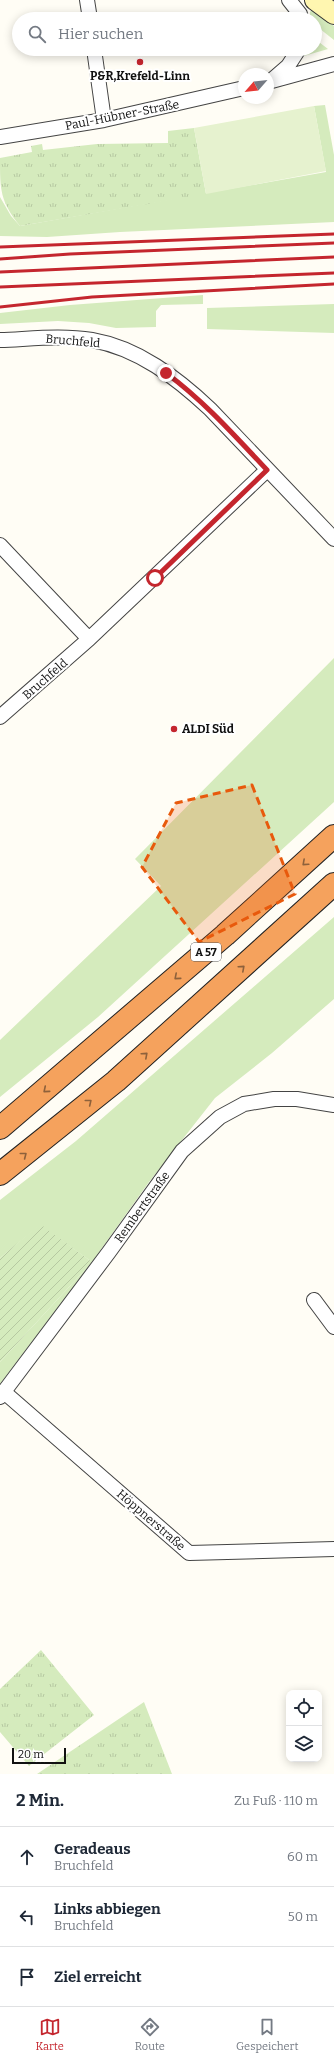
<!DOCTYPE html>
<html lang="de">
<head>
<meta charset="utf-8">
<style>
  :root { --surface:#fff; --page:#f2f2f3; --text:#1f2937; --muted:#747a83; --line:#e0e1e3; --accent:#c4262e }
  body { margin:0; font-family:Bitter,serif; background:var(--page); color:var(--text) }
  .controls { position:absolute; right:12px; bottom:12px; display:grid; overflow:hidden; border-radius:8px; box-shadow:0 2px 10px #0003 }
  .controls button { width:36px; height:36px; display:grid; place-items:center; padding:0; border:0; border-bottom:1px solid var(--line); background:var(--surface); color:var(--text); font:20px sans-serif }
  .compass { position:absolute; left:238px; top:68px; width:36px; height:36px; border-radius:50%; background:var(--surface); box-shadow:0 2px 10px #0003; rotate:242deg }
  .scale { position:absolute; left:12px; bottom:10px; width:54px; box-sizing:border-box; padding-left:4px; border:2px solid #111; border-top:0; font-size:11px; line-height:14px; white-space:nowrap; color:#111; -webkit-text-stroke:3px #fff; paint-order:stroke }
  .stop { position:absolute; width:12px; height:12px; margin:-9px; border:3px solid #c4262e; border-radius:50%; background:#fff }
  .stop.end { background:#c4262e; border-color:#fff; box-shadow:0 1px 4px #0008 }
  .list { margin:0; padding:0; list-style:none }
  h2 { display:flex; justify-content:space-between; align-items:center; height:52px; margin:0; padding:0 16px; font-size:17px }
  h2 small { font-size:13px; font-weight:400; color:var(--muted) }
  .list li { display:grid; grid-template-columns:26px 1fr auto; gap:12px; align-items:center; box-sizing:border-box; height:60px; padding:0 16px; border-top:1px solid var(--line) }
  .list b { display:block; font-size:15px; white-space:nowrap }
  .list p { margin:0; font-size:13px; white-space:nowrap; color:var(--muted) }
  .list em { font-size:13px; font-style:normal; color:var(--muted) }
  .icon { flex:none; width:22px; height:22px; fill:none; stroke:currentColor; stroke-width:2; stroke-linecap:round; stroke-linejoin:round }
  .map { position:relative; flex:none; width:334px; height:1774px; overflow:hidden }
  .search { position:absolute; background:var(--surface); box-shadow:0 2px 10px #0003; left:12px; right:12px; top:12px; height:44px; display:flex; align-items:center; gap:10px; box-sizing:border-box; padding:0 14px; border-radius:22px; color:var(--muted); font-size:15px }
  .sheet { height:232px; background:var(--surface) }
  nav { display:flex; justify-content:space-around; align-items:center; box-sizing:border-box; height:56px; border-top:1px solid var(--line); background:var(--surface); font-size:11px; color:var(--muted) }
  nav a { display:grid; justify-items:center; gap:2px }
  nav .on { color:var(--accent) }
  .map>svg:first-child { display:block }
  .grass { fill:#d5ebbd }
  .park { fill:url(#park-tufts) }
  .garden { fill:url(#garden-furrows) }
  .pitch { fill:#e6f2cf }
  .lines { fill:none; stroke-linecap:round; stroke-linejoin:round }
  .street-casing { stroke:#444; stroke-width:16 }
  .secondary-casing { stroke:#333; stroke-width:22 }
  .highway-casing { stroke:#222; stroke-width:24 }
  .street { stroke:#fff; stroke-width:14 }
  .secondary { stroke:#fff6b0; stroke-width:20 }
  .highway { stroke:#f5a25d; stroke-width:22 }
  .rail { stroke:#c4262e; stroke-width:3 }
  .oneway { stroke:#8e613b }
  .route { stroke:#c4262e; stroke-width:5 }
  .marked { fill:#e8590c; fill-opacity:0.2; stroke:#e8590c; stroke-width:3; stroke-dasharray:8 5; stroke-linejoin:round }
  .poi-dot { fill:#c4262e; stroke:#fff; stroke-width:1.5 }
  .labels { text-anchor:middle; stroke-width:4; stroke-linejoin:round; paint-order:stroke }
  .shield { fill:#fff; stroke:#585858; stroke-width:1 }
  .shield-label { font-size:11px; font-weight:bold; fill:#111 }
  .poi-label { font-size:12px; font-weight:bold; fill:#111; stroke:#fff }
  .street-label { font-size:12px; fill:#111; stroke:#fff }
</style>
</head>
<body>
<div class="map">
<svg width="334" height="1774" viewBox="0 0 334 1774">
  <defs>
    <pattern id="park-tufts" width="24" height="20" patternUnits="userSpaceOnUse"><rect width="24" height="20" fill="#d5ebbd"/><path d="M3 7l-1-3M5 7V3M7 7l1-3M15 17l-1-3M17 17v-4M19 17l1-3" fill="none" stroke="#b6c8a1"/></pattern>
    <pattern id="garden-furrows" width="10" height="10" patternUnits="userSpaceOnUse"><rect width="10" height="10" fill="#d5ebbd"/><path d="M-1 1l2-2M0 10L10 0M9 11l2-2" fill="none" stroke="#b6c8a1"/></pattern>
  </defs>
  <rect width="100%" height="100%" fill="#fffdf5"/>
  <path class="grass" d="M312 9 334 26V40L315 25V19H310V12Z
    M315 39 328 49 304 56 307 49H315Z
    M325 105 334 155V222L120 232 47 237 0 236V197L11 216 20 226 326 172 314 106Z
    M203 295V304L161 305 156 311V327L116 328 89 323 58 321 0 324V313L70 305Z
    M334 304V333L207 329V308Z
    M334 658V802L98 1017 0 1097V1040L161 886 135 859Z
    M334 917V999L272 1053 215 1098 149 1182 92 1262 0 1384V1362L92 1262 40 1225 0 1258V1200L76 1141Z"/>
  <path class="park" d="M194 128 206 194 20 226C0 201 0 190 0 158L32 152 31 146 42 144 43 150 97 144 168 143V131Z
    M41 1650 94 1715 29 1766 0 1732V1689Z
    M144 1702 172 1774H37Z"/>
  <path class="garden" d="M40 1224 92 1262 0 1362V1258Z"/>
  <path class="pitch" d="M314 106 326 171 206 194 194 128Z"/>
  <g class="lines">
    <defs>
      <path id="street" d="M87 0 90 19
        M289 0 300 14 301 19
        M94 49 104 120
        M273 79 288 66 299 49
        M268 82 334 64
        M0 137 104 120 244 88
        M0 340C30 339 62 335 92 340 138 348 177 378 210 409L334 539
        M0 545 89 639
        M0 717 89 639 267 470
        M314 1300 334 1327
        M4 1392 189 1553 334 1549
        M0 1397 109 1252 182 1151 220 1117 244 1104 274 1099H297L334 1105"/>
      <path id="secondary" d="M315 0 334 14"/>
      <path id="highway" d="M0 1128 225 935 334 836
        M0 1174 116 1081 334 884"/>
    </defs>
    <use href="#street" class="street-casing"/>
    <use href="#secondary" class="secondary-casing"/>
    <use href="#highway" class="highway-casing"/>
    <use href="#street" class="street"/>
    <use href="#secondary" class="secondary"/>
    <use href="#highway" class="highway"/>
    <path class="rail" d="M0 247 334 234
      M0 259 70 254 334 243
      M0 272 334 257
      M0 287 334 273
      M0 307 92 297 334 284"/>
  </g>
  <defs><path id="oneway-chevron" d="M-2-3.5L2.5 0L-2 3.5" fill="none" stroke-width="1.6" stroke-linecap="round" stroke-linejoin="round"/></defs>
  <g class="oneway">
    <use href="#oneway-chevron" transform="translate(305 863) rotate(138)"/>
    <use href="#oneway-chevron" transform="translate(242 968) rotate(-42)"/>
    <use href="#oneway-chevron" transform="translate(177 977) rotate(139)"/>
    <use href="#oneway-chevron" transform="translate(145 1055) rotate(-42)"/>
    <use href="#oneway-chevron" transform="translate(46 1090) rotate(140)"/>
    <use href="#oneway-chevron" transform="translate(89 1102) rotate(-39)"/>
    <use href="#oneway-chevron" transform="translate(24 1155) rotate(-38)"/>
  </g>
  <g class="lines">
    <path class="route" d="M155 578 267 470C235 436 204 401 166 373"/>
  </g>
  <path class="marked" d="M252 785 295 894 199 942 142 867 176 803Z"/>
  <g class="poi-dot">
    <circle cx="140" cy="62" r="4"/>
    <circle cx="174" cy="729" r="4"/>
  </g>
  <g class="labels">
    <rect class="shield" x="191" y="943" width="30" height="18" rx="3"/>
    <g class="shield-label">
      <text x="206" y="956">A 57</text>
    </g>
    <g class="poi-label">
      <text x="140" y="80">P&amp;R,Krefeld-Linn</text>
      <text x="182" y="733" text-anchor="start">ALDI Süd</text>
    </g>
    <g class="street-label">
      <text transform="translate(122 115) rotate(-11)" y="4">Paul-Hübner-Straße</text>
      <text transform="translate(73 341) rotate(5)" y="4">Bruchfeld</text>
      <text transform="translate(45 679) rotate(-41)" y="4">Bruchfeld</text>
      <text transform="translate(142 1207) rotate(-54)" y="4">Rembertstraße</text>
      <text transform="translate(151 1520) rotate(41)" y="4">Höppnerstraße</text>
    </g>
  </g>
</svg>
<div class="controls">
<button><svg class="icon" aria-label="locate" viewBox="0 0 24 24"><circle cx="12" cy="12" r="6"/><path d="M12 2v4M12 18v4M2 12h4M18 12h4"/></svg></button>
<button><svg class="icon" aria-label="layers" viewBox="0 0 24 24"><path d="M12 4l9 5-9 5-9-5zM3 14l9 5 9-5"/></svg></button>
</div>
<svg class="compass" viewBox="-18 -18 36 36"><path d="M0-13l5 13h-10z" fill="#e53935"/><path d="M0 13l5-13h-10z" fill="#747a83"/></svg>
<div class="scale">20 m</div>
<div class="stop" style="left:155px;top:578px"></div>
<div class="stop end" style="left:166px;top:373px"></div>
<div class="search"><svg class="icon" aria-label="search" viewBox="0 0 24 24"><circle cx="10" cy="10" r="6"/><path d="M15 15l6 6"/></svg>Hier suchen</div>
</div>
<section class="sheet">
<h2>2 Min.<small>Zu Fuß · 110 m</small></h2>
<ul class="list">
<li><svg class="icon" aria-label="ahead" viewBox="0 0 24 24"><path d="M12 20V5M6 11l6-6 6 6"/></svg><div><b>Geradeaus</b><p>Bruchfeld</p></div><em>60 m</em></li>
<li><svg class="icon" aria-label="left" viewBox="0 0 24 24"><path d="M17 20v-9H6M10 6l-5 5 5 5"/></svg><div><b>Links abbiegen</b><p>Bruchfeld</p></div><em>50 m</em></li>
<li><svg class="icon" aria-label="arrive" viewBox="0 0 24 24"><path d="M6 21V4h12l-3 4 3 4H6"/></svg><div><b>Ziel erreicht</b></div></li>
</ul>
</section>
<nav>
<a class="on"><svg class="icon" aria-label="map" viewBox="0 0 24 24"><path d="M3 6l6-2 6 2 6-2v14l-6 2-6-2-6 2zM9 4v14M15 6v14"/></svg>Karte</a>
<a><svg class="icon" aria-label="directions" viewBox="0 0 24 24"><path d="M12 3l9 9-9 9-9-9zM9 14v-3h6M13 9l2 2-2 2"/></svg>Route</a>
<a><svg class="icon" aria-label="saved" viewBox="0 0 24 24"><path d="M7 4h10v16l-5-4-5 4z"/></svg>Gespeichert</a>
</nav>
</body>
</html>
